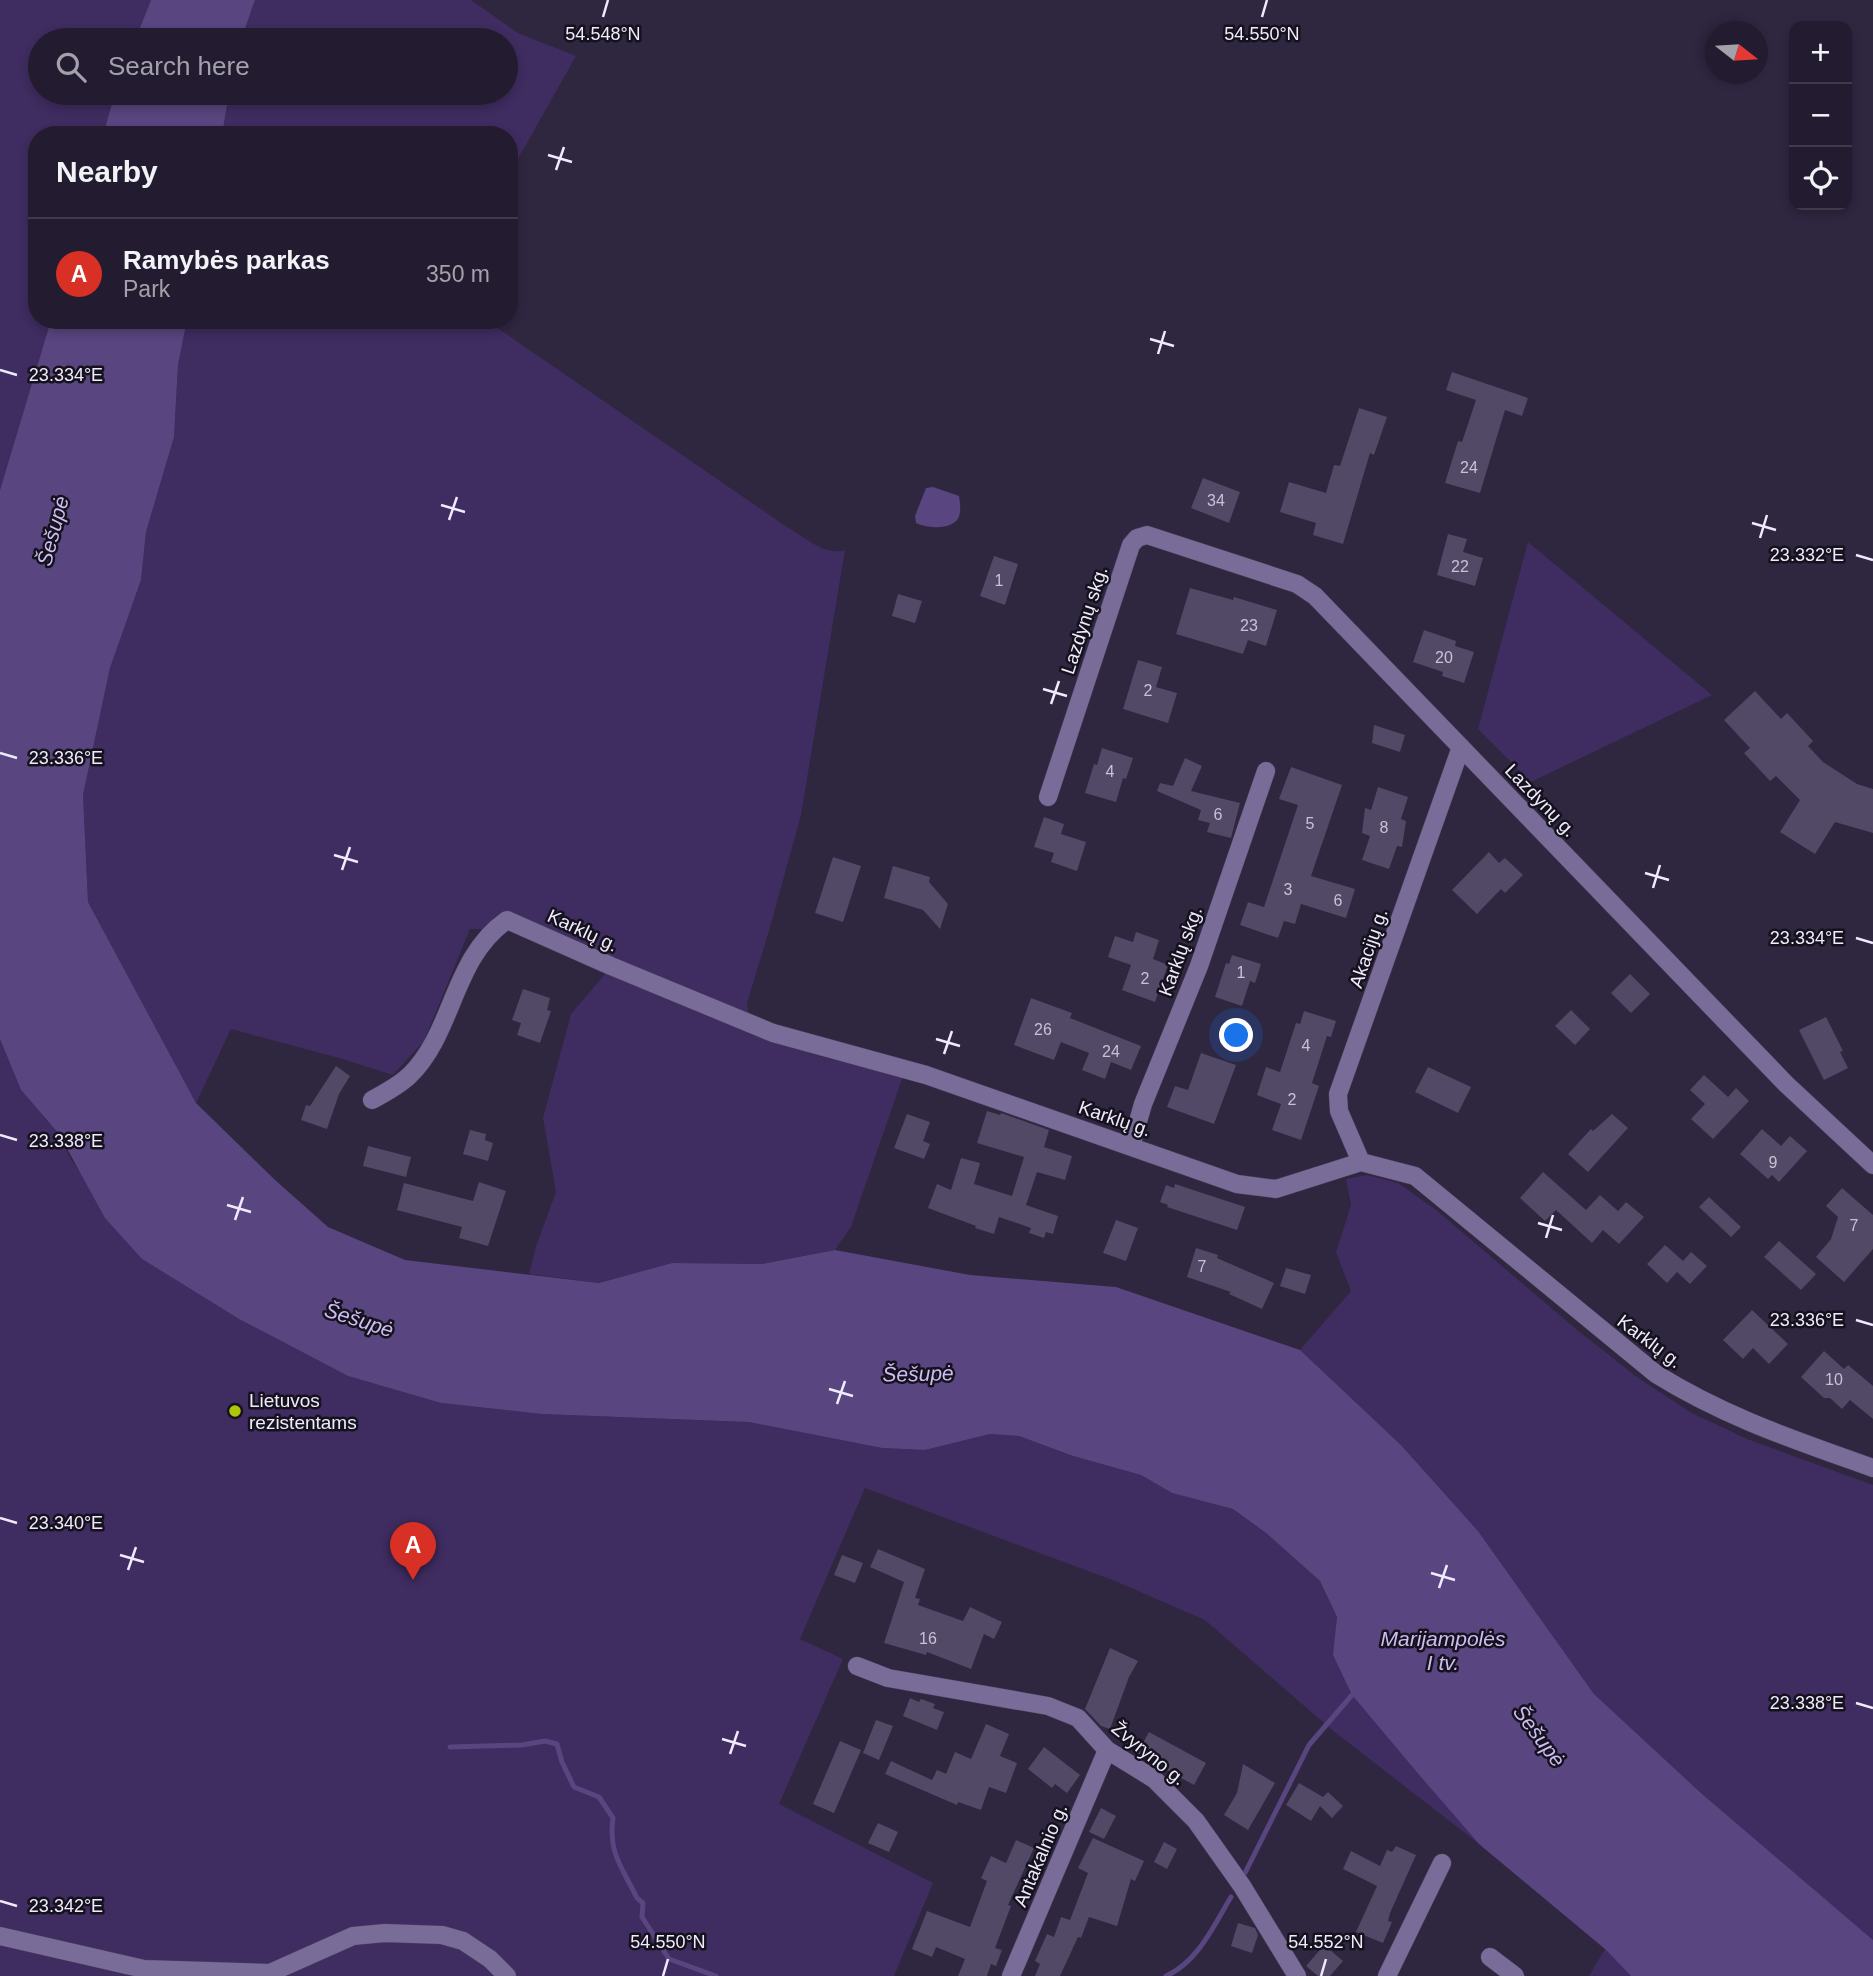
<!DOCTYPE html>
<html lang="en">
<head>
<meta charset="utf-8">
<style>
  :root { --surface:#231c30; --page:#2f293c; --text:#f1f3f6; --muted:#a3a1ab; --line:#403a4c; --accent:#d93025 }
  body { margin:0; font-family:Arial,sans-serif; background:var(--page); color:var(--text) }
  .controls { position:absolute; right:21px; top:21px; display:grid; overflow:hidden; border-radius:14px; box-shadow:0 4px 10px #0003 }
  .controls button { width:63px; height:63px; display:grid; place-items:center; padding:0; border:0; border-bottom:2px solid var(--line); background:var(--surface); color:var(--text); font:35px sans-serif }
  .compass { position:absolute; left:1705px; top:21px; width:63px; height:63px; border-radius:50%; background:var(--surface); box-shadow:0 4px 10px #0003; rotate:107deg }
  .you { position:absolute; left:1237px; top:1036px; width:24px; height:24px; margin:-18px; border:5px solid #fff; border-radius:50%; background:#1a73e8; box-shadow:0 0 0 10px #1a73e833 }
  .badge { display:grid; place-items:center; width:46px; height:46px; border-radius:50%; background:var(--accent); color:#fff; font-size:23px; font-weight:700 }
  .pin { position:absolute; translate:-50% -58px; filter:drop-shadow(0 2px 4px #0008) }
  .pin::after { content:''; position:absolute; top:37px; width:24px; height:21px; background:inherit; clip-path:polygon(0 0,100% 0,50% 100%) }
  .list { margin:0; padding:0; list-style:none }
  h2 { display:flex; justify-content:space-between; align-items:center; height:91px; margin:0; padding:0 28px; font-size:30px }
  h2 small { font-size:23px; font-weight:400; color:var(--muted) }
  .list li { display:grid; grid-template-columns:46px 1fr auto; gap:21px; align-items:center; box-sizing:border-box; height:112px; padding:0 28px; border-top:2px solid var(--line) }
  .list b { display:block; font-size:26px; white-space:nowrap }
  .list p { margin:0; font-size:23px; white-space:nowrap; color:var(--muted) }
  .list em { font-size:23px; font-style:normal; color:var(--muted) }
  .icon { flex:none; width:38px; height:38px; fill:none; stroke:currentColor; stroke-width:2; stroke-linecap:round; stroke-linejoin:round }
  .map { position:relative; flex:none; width:1873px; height:1976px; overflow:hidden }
  .search { position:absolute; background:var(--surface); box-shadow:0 4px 10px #0003; left:28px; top:28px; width:490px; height:77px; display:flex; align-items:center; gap:18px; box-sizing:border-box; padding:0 24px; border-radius:38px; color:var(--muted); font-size:26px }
  .panel { position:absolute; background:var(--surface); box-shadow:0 4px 10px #0003; left:28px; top:126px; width:490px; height:203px; border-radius:28px }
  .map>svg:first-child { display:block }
  .green { fill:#3f2c60 }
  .water { fill:#59457f }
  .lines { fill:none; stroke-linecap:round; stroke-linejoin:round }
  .stream { stroke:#59457f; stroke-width:5 }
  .building { fill:#514965 }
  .minor-casing { stroke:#4a415a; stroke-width:19 }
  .minor { stroke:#796c98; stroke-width:18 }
  .ticks { fill:none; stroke:#efeafc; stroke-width:2.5 }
  .poi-dot { fill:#aec60a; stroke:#15121e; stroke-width:2.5 }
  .labels { text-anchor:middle; stroke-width:5; stroke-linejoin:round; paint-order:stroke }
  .number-label { font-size:16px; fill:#c8c2d6 }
  .street-label { font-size:19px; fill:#efeafc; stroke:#15121e }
  .poi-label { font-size:19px; fill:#efeafc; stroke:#15121e; text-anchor:start }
  .water-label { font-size:21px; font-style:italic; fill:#cdbdf2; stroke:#15121e }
  .ticks-label { font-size:18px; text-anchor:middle; fill:#efeafc; stroke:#15121e; stroke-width:5; stroke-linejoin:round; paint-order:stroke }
</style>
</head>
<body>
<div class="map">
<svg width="1873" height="1976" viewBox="0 0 1873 1976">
  <rect width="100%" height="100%" fill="#2f2640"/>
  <path class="green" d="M0 0H151L135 40H40V93H115L103 135H37V320H51L0 490Z
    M255 0H471L518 33 576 56 509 175V135H222L229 93H506V40H241Z
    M187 320H486L784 525C802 535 825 557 845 550L801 815 769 931 747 1003 752 1035 826 1058 903 1076 851 1227 835 1250 762 1264 672 1263 599 1283 529 1274 536 1246 556 1192 543 1118 571 1014 605 974 509 930 470 929 424 1041 393 1075 339 1058 231 1029 196 1103 88 902 83 795 110 668 141 580 146 532 174 437 178 365Z
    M1528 542 1712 695 1531 782 1478 729Z
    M0 1039 21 1090 59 1134 70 1158 142 1259 239 1319 348 1376 441 1403 543 1414 749 1422 882 1448 925 1450 990 1434 1019 1436 1073 1456 1141 1475 1172 1493 1233 1509 1266 1533 1320 1581 1337 1617 1334 1655 1352 1695 1479 1844 1331 1729 1205 1620 1115 1581 865 1488 800 1639 843 1659 779 1804 933 1883 894 1976H0Z
    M1367 1175 1398 1183 1435 1209 1576 1329 1637 1377 1690 1412 1747 1439 1873 1485V1940L1701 1793 1594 1694 1478 1531 1401 1445 1300 1350 1351 1291 1336 1252 1351 1205 1346 1179Z
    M1605 1949 1631 1976H1589Z"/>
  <path class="water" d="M151 0H255L241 40H135Z
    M115 93H229L222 135H103Z
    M51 320H187L178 365 174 437 146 532 141 580 110 668 83 795 88 902 196 1103 274 1179 328 1227 405 1260 599 1283 672 1263 762 1264 835 1250 970 1275 1116 1287 1300 1350 1401 1445 1478 1531 1594 1694 1701 1793 1873 1940V1976H1631L1605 1949 1479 1844 1421 1777 1352 1695 1333 1655 1337 1617 1320 1581 1266 1533 1233 1509 1172 1493 1141 1475 1073 1456 1019 1436 990 1434 925 1450 882 1448 749 1422 542 1414 441 1403 348 1376 239 1319 142 1259 105 1218 59 1134 21 1090 0 1039V490Z
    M933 487 959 496C960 504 962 513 957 520 949 530 926 528 916 523L915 516 926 488Z"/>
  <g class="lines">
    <path class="stream" d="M450 1747 522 1745 545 1741 557 1744 562 1762 574 1787 599 1797 613 1818C608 1853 622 1867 637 1898L643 1903 642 1917 669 1959 716 1976
      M1245 1873 1309 1745 1352 1695
      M1166 1976C1198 1962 1214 1925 1231 1897"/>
  </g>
  <path class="building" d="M1452 372 1528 398 1522 416 1505 410 1480 493 1445 483 1458 441 1462 442 1476 400 1446 390Z
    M1359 408 1387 417 1374 455 1370 453 1343 544 1313 535 1316 523 1280 512 1289 482 1326 493 1334 465 1340 466Z
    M1203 478 1240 492 1229 523 1191 508Z
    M1448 534 1467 539 1463 552 1483 558 1475 586 1437 575Z
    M994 556 1018 564 1005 605 980 596Z
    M1190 588 1233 600 1234 597 1277 610 1266 646 1248 640 1243 654 1176 634Z
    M898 594 922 601 915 623 892 616Z
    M1424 630 1456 641 1455 646 1474 652 1464 683 1442 676 1443 672 1413 662Z
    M1138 660 1162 667 1156 687 1177 693 1168 723 1123 709Z
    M1755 691 1781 719 1787 713 1813 741 1808 746 1823 762 1857 784 1873 789V833L1835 822 1815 854 1780 832 1800 800 1776 776 1770 781 1744 753 1750 748 1724 720Z
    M1374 725 1405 735 1400 752 1372 743Z
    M1102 748 1133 758 1126 779 1123 778 1116 802 1085 793 1094 764 1097 765Z
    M1185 758 1202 766 1191 791 1240 803 1231 838 1207 832 1210 823 1198 820 1201 810 1157 791 1160 783 1173 786Z
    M1291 767 1342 785 1311 876 1355 889 1346 918 1301 904 1295 924 1284 921 1278 938 1240 925 1248 902 1264 907 1298 805 1279 799Z
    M1378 787 1408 797 1401 819 1406 821 1402 847 1397 846 1389 869 1362 860 1370 836 1362 833 1365 808 1371 810Z
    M1044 817 1064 824 1061 834 1086 842 1077 871 1051 862 1054 853 1034 847Z
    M1489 852 1499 863 1505 858 1523 875 1505 893 1501 889 1477 914 1452 890Z
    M833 857 861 866 843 922 815 913Z
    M893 866 930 877 929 882 948 904 940 929 923 910 884 898Z
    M1136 932 1159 940 1153 959 1168 965 1155 1002 1122 990 1131 965 1108 957 1115 936 1133 942Z
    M1232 955 1261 964 1255 983 1250 981 1242 1006 1215 997 1226 963 1229 964Z
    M1630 974 1650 994 1631 1013 1611 993Z
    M523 989 550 998 547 1010 551 1011 540 1043 517 1035 521 1023 512 1020Z
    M1031 998 1072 1013 1070 1018 1141 1046 1131 1070 1111 1062 1105 1079 1082 1070 1089 1053 1061 1042 1054 1060 1014 1045Z
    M1571 1010 1590 1029 1575 1045 1555 1026Z
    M1304 1011 1336 1021 1331 1037 1327 1036 1312 1083 1319 1086 1301 1140 1272 1130 1281 1104 1257 1095 1266 1067 1280 1072 1296 1023 1300 1024Z
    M1826 1017 1843 1051 1840 1052 1848 1068 1824 1080 1799 1030Z
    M1201 1053 1236 1065 1214 1124 1167 1107 1175 1086 1188 1090Z
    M336 1066 350 1076 339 1094 327 1129 301 1120 306 1105 310 1106Z
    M1428 1067 1471 1087 1458 1113 1415 1092Z
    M1704 1075 1728 1097 1736 1088 1749 1101 1713 1139 1691 1119 1705 1104 1690 1090Z
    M987 1111 1000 1115 1001 1113 1049 1130 1044 1147 1072 1156 1065 1180 1037 1172 1026 1205 1058 1216 1053 1234 1046 1232 1044 1238 1029 1233 1031 1228 999 1217 994 1234 975 1228 976 1226 928 1208 937 1184 951 1190 961 1158 980 1163 974 1184 1012 1196 1024 1157 977 1143Z
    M907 1114 930 1122 923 1141 930 1144 924 1159 894 1148Z
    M1612 1114 1628 1128 1588 1172 1568 1154 1591 1129 1593 1131Z
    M1762 1129 1781 1146 1790 1136 1807 1151 1779 1182 1772 1175 1768 1179 1740 1154Z
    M470 1130 486 1134 485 1140 493 1143 488 1161 463 1154Z
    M368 1146 411 1157 406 1177 363 1166Z
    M1543 1172 1586 1210 1600 1195 1618 1211 1626 1202 1644 1217 1619 1244 1603 1230 1592 1243 1556 1210 1545 1221 1520 1198Z
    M479 1182 506 1191 488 1246 459 1238 462 1227 397 1210 404 1183 473 1201Z
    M1175 1184 1245 1207 1237 1230 1167 1207 1168 1205 1160 1202 1166 1185 1174 1188Z
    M1842 1188 1873 1215V1249L1844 1282 1816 1257 1831 1239 1838 1217 1826 1206Z
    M1709 1197 1741 1227 1731 1237 1699 1207Z
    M1116 1220 1138 1228 1126 1261 1103 1253Z
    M1779 1241 1816 1274 1801 1290 1764 1257Z
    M1665 1245 1683 1261 1691 1252 1707 1266 1690 1284 1677 1272 1667 1283 1647 1264Z
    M1196 1248 1218 1255 1217 1258 1274 1283 1262 1309 1229 1294 1231 1292 1187 1277Z
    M1286 1268 1311 1275 1305 1294 1280 1286Z
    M1752 1310 1788 1344 1769 1364 1753 1348 1743 1359 1723 1340Z
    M1824 1351 1844 1369 1848 1365 1873 1386V1419L1850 1400 1842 1409 1830 1398H1824L1801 1377Z
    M878 1549 925 1569 915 1598 920 1599 918 1605 963 1621 970 1607 1002 1622 994 1639 984 1634 971 1669 927 1652 926 1655 884 1643 904 1582 870 1567Z
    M842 1555 863 1563 855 1583 834 1575Z
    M1110 1648 1138 1661 1129 1677 1110 1729 1101 1726 1085 1709Z
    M910 1698 919 1702 921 1699 935 1704 933 1708 944 1712 937 1730 903 1716Z
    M876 1720 893 1726 879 1760 863 1753Z
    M986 1724 1009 1734 1000 1756 1017 1763 1006 1793 989 1787 981 1810 958 1802 957 1805 885 1774 891 1761 932 1780 937 1770 946 1774 955 1752 971 1759Z
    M1149 1732 1206 1763 1194 1785 1137 1754Z
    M840 1741 861 1750 834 1813 813 1804Z
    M1044 1747 1080 1775 1067 1793 1055 1784 1052 1788 1028 1769Z
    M1243 1764 1275 1783 1248 1830 1224 1815 1237 1793Z
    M1299 1783 1323 1797 1328 1792 1343 1806 1332 1818 1320 1806 1311 1821 1286 1805Z
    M1101 1808 1116 1816 1104 1839 1089 1832Z
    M878 1823 898 1832 889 1852 868 1843Z
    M1093 1838 1144 1861 1135 1881 1131 1879 1117 1926 1089 1917 1081 1938 1078 1937 1060 1976H1035L1040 1964 1035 1961 1047 1934 1054 1937 1061 1917 1070 1920 1088 1873 1078 1868Z
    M1016 1840 1034 1848 1008 1905 1011 1906 995 1948 1002 1950 996 1966 991 1964 987 1976H958L965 1959 936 1947 932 1957 912 1949 927 1911 970 1927 987 1881 981 1878 991 1856 1006 1863Z
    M1164 1842 1177 1849 1167 1869 1154 1862Z
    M1396 1846 1416 1855 1390 1913 1388 1921 1392 1922 1383 1943 1356 1932 1377 1886 1343 1869 1351 1851 1380 1866 1387 1850 1392 1852Z
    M1238 1923 1255 1928 1258 1935 1252 1953 1231 1946Z
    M1324 1945 1343 1961 1330 1976H1318L1306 1966Z"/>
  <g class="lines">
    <defs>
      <path id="minor" d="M1048 797 1131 545 1137 538 1147 535 1297 584 1315 596 1786 1084 1873 1165
        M372 1100C385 1093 398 1086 409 1076 454 1033 452 958 507 920L611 966 773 1033 926 1075 1237 1184 1276 1189 1361 1162 1415 1176 1656 1374C1727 1418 1795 1440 1873 1468
        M1131 1146 1143 1104 1199 966 1266 771
        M1361 1162 1339 1111 1338 1094 1461 747
        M857 1666 888 1678 1048 1706 1078 1718 1107 1750 1154 1779 1196 1821 1242 1886 1297 1976
        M0 1936 144 1969 270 1973 353 1936 385 1933 442 1935 463 1941 490 1959 507 1976
        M1490 1957 1515 1976
        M1011 1976 1107 1750
        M1387 1976 1442 1863"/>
    </defs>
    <use href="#minor" class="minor-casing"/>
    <use href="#minor" class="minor"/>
  </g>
  <path class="ticks" d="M603 17 608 0M1262 17 1267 0M548 155 572 162M556 170 564 147M1150 339 1174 346M1158 354 1165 331M0 370 17 375M441 505 465 512M449 520 457 497M1752 523 1776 530M1760 538 1767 515M1856 555 1873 560M1043 689 1067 696M1051 704 1059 681M0 753 17 758M334 855 358 862M342 870 350 847M1645 873 1669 880M1653 888 1660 865M1856 938 1873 943M936 1039 960 1046M944 1054 952 1031M0 1135 17 1140M227 1205 251 1212M235 1220 243 1197M1538 1223 1562 1230M1546 1238 1553 1215M1856 1320 1873 1325M829 1389 853 1396M837 1404 845 1381M0 1518 17 1523M120 1555 144 1562M128 1570 136 1547M1431 1573 1455 1580M1439 1588 1447 1565M1856 1703 1873 1708M722 1739 746 1746M730 1754 738 1731M0 1901 17 1906M663 1976 668 1959M1321 1976 1326 1959"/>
  <circle class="poi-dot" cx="235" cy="1411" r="7"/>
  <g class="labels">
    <g class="number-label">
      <text x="1469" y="473">24</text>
      <text x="1216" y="506">34</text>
      <text x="1460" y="572">22</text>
      <text x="999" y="586">1</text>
      <text x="1249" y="631">23</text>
      <text x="1444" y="663">20</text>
      <text x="1148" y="696">2</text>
      <text x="1110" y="777">4</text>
      <text x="1218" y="820">6</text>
      <text x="1310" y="829">5</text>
      <text x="1384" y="833">8</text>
      <text x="1288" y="895">3</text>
      <text x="1338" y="906">6</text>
      <text x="1241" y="978">1</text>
      <text x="1145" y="984">2</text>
      <text x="1043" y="1035">26</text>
      <text x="1306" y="1051">4</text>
      <text x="1111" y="1057">24</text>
      <text x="1292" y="1105">2</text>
      <text x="1773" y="1168">9</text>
      <text x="1854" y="1231">7</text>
      <text x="1202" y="1272">7</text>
      <text x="1834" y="1385">10</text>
      <text x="928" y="1644">16</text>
    </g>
    <g class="street-label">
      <text transform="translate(1084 620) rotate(-72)" y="7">Lazdynų skg.</text>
      <text transform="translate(1541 800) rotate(46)" y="7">Lazdynų g.</text>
      <text transform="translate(583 930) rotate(25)" y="7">Karklų g.</text>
      <text transform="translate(1368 948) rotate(-71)" y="7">Akacijų g.</text>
      <text transform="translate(1180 951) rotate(-70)" y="7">Karklų skg.</text>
      <text transform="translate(1115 1118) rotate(19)" y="7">Karklų g.</text>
      <text transform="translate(1650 1341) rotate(37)" y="7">Karklų g.</text>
      <text transform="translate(1149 1753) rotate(39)" y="7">Žvyryno g.</text>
      <text transform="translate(1040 1855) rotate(-67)" y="7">Antakalnio g.</text>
    </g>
    <g class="poi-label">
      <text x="249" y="1407">Lietuvos<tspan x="249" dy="22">rezistentams</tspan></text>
    </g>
    <g class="water-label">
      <text transform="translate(53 531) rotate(-75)" y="7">Šešupė</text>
      <text transform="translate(359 1320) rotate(18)" y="7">Šešupė</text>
      <text transform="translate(918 1374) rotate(-1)" y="7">Šešupė</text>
      <text x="1443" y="1646">Marijampolės<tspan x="1443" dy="24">I tv.</tspan></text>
      <text transform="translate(1539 1736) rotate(53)" y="7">Šešupė</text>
    </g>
  </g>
  <g class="ticks-label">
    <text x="603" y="40">54.548°N</text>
    <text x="1262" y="40">54.550°N</text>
    <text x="66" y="381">23.334°E</text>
    <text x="1807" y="561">23.332°E</text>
    <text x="66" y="764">23.336°E</text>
    <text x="1807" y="944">23.334°E</text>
    <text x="66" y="1147">23.338°E</text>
    <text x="1807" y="1326">23.336°E</text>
    <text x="66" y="1529">23.340°E</text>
    <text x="1807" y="1709">23.338°E</text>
    <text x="66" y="1912">23.342°E</text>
    <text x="668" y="1948">54.550°N</text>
    <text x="1326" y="1948">54.552°N</text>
  </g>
</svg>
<div class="controls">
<button>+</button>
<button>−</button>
<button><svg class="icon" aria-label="locate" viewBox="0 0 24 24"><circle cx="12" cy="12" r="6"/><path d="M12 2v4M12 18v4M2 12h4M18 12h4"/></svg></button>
</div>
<svg class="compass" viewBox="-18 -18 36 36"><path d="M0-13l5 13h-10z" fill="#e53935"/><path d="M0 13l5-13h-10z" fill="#a3a1ab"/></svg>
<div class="you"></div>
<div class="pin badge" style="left:413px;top:1580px">A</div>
<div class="search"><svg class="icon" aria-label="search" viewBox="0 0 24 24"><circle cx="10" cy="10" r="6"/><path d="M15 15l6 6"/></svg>Search here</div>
<section class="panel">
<h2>Nearby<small></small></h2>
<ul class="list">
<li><span class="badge">A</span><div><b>Ramybės parkas</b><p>Park</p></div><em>350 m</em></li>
</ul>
</section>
</div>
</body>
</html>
